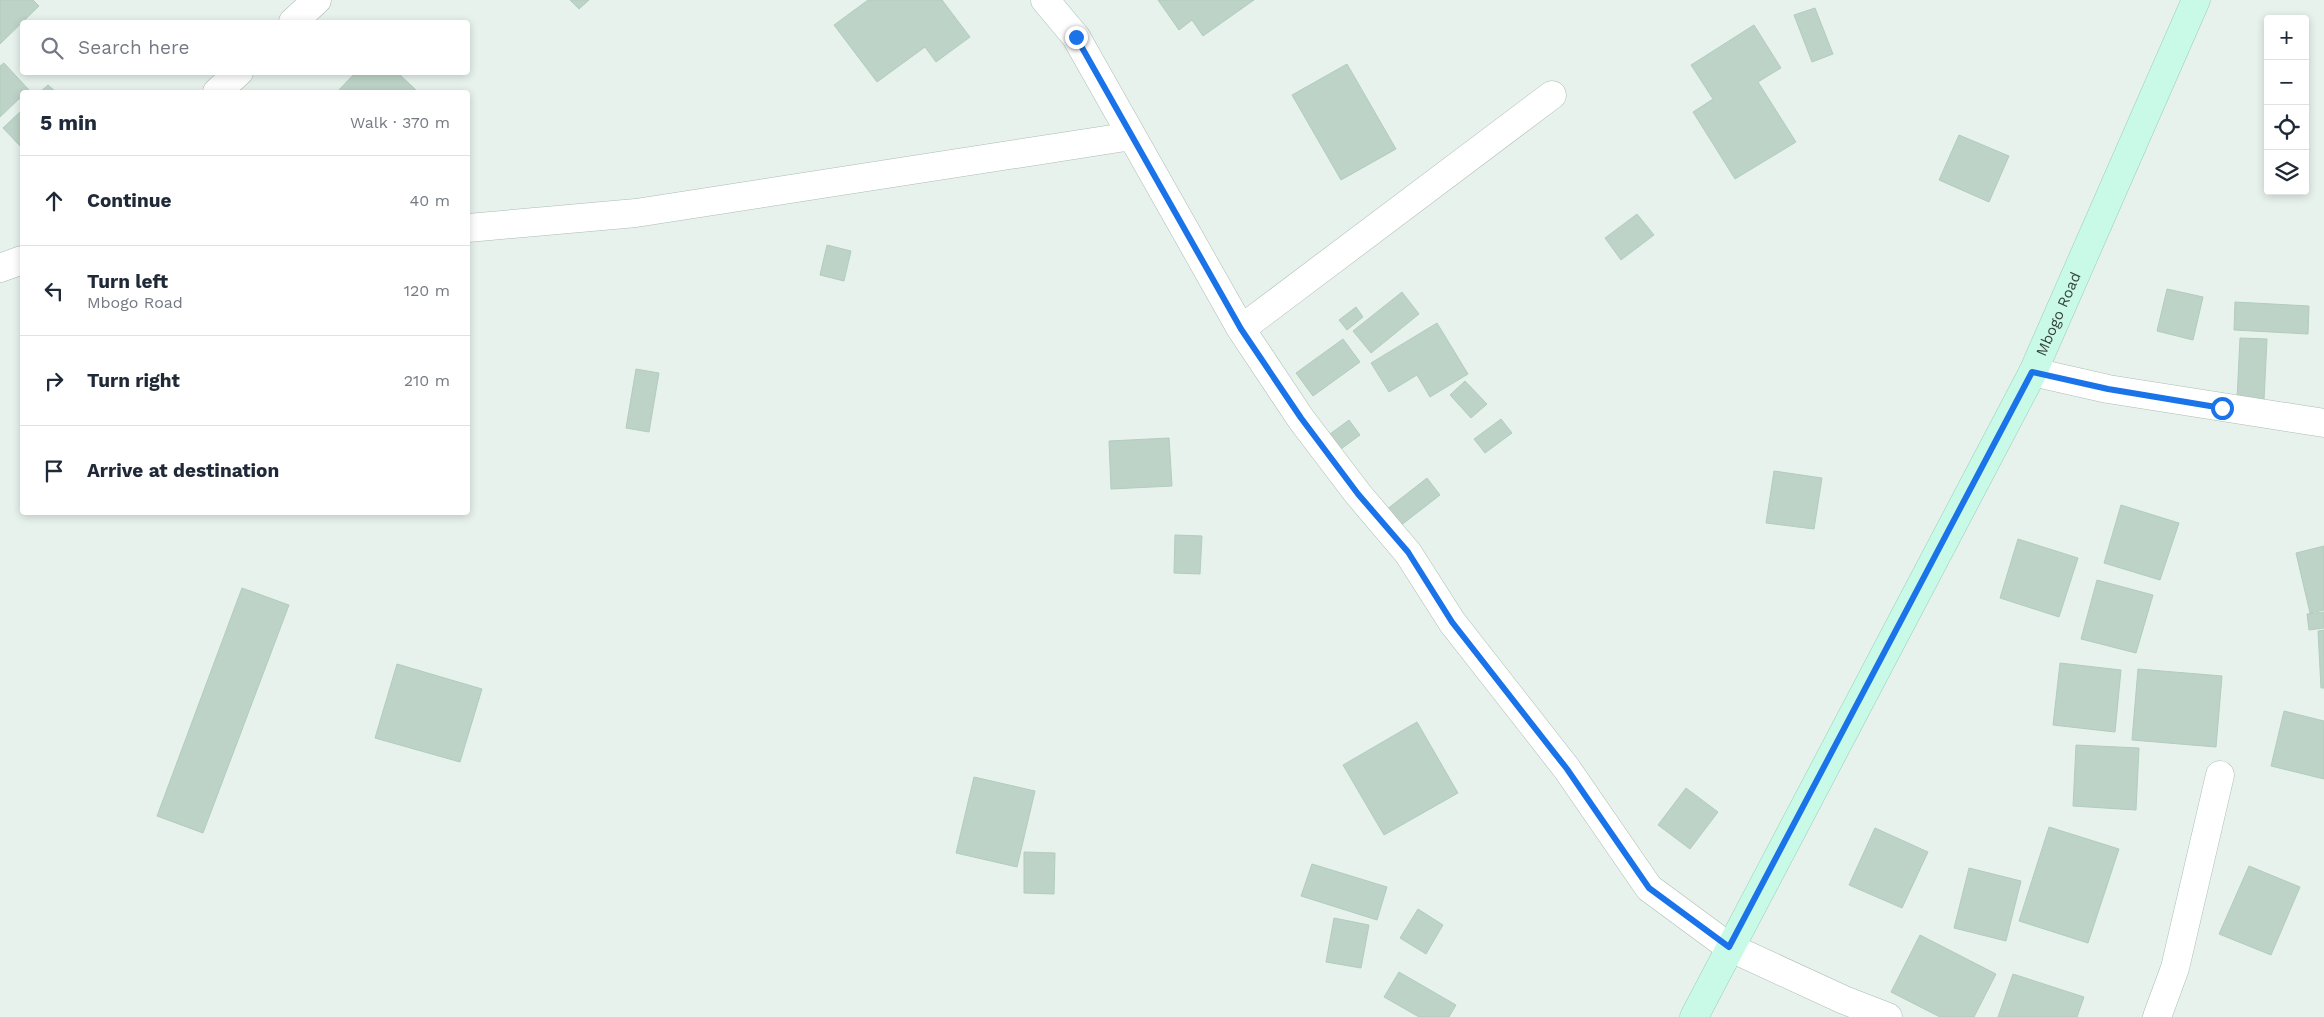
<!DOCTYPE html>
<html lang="en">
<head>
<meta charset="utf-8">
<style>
  :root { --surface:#fff; --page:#f2f2f3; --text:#1f2937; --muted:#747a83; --line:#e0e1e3 }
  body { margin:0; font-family:"Work Sans",sans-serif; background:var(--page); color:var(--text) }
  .controls { position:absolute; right:15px; top:15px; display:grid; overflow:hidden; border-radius:5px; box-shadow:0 2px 8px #0003 }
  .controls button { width:45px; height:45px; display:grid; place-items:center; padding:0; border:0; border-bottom:1px solid var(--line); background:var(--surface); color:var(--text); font:25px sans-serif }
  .stop { position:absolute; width:15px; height:15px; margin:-11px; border:4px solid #1a73e8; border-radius:50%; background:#fff }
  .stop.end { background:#1a73e8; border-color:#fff; box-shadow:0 1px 5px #0008 }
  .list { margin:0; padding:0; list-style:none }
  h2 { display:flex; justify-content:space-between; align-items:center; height:65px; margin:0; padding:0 20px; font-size:21px }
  h2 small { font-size:16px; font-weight:400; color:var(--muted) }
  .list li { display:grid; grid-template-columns:32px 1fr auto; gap:15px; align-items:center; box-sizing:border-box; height:90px; padding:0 20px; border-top:1px solid var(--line) }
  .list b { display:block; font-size:19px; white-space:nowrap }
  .list p { margin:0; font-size:16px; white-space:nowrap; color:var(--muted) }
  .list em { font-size:16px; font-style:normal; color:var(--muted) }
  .icon { flex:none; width:28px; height:28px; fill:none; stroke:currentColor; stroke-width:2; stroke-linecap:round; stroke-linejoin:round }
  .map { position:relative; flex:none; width:2324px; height:1017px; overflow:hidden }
  .search { position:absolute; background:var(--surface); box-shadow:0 2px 8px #0003; left:20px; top:20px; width:450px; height:55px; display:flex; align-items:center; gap:12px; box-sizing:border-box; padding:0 18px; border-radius:5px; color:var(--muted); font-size:19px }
  .panel { position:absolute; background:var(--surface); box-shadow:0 2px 8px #0003; left:20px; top:90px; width:450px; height:425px; border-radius:5px }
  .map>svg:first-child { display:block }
  .building { fill:#bdd3c7; stroke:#b1cdbe }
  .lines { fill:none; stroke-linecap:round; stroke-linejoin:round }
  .street-casing { stroke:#aabdb3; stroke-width:29 }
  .secondary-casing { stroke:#99ceb9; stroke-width:29 }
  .street { stroke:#fff; stroke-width:28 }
  .secondary { stroke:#c8fae7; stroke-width:28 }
  .route { stroke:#1a73e8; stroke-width:6 }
  .labels { text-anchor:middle; stroke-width:4; stroke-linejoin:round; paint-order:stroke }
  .street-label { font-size:15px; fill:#36443d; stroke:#fff }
</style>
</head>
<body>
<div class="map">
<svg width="2324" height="1017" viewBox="0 0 2324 1017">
  <rect width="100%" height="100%" fill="#e7f2ed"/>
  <path class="building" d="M0 0H33L39 6 0 44Z
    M570 0H589L579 9Z
    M868 0H942L970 37 936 62 925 47 877 82 834 25Z
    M1158 0H1254L1203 36 1192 20 1179 30Z
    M1815 8 1833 54 1812 62 1794 15Z
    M1754 25 1781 68 1758 82 1796 142 1735 179 1693 112 1713 99 1691 65Z
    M4 63 29 90 22 92V96L0 117V66Z
    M1347 64 1396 149 1341 180 1292 95Z
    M356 72H397L418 92H337Z
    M48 85 56 92H40Z
    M22 110V148L3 128Z
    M1959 135 2009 156 1989 202 1939 180Z
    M1637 214 1654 235 1621 260 1605 238Z
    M827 245 851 251 844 281 820 275Z
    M2167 289 2203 297 2193 340 2157 331Z
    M1402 292 1419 314 1371 353 1353 331Z
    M2235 302 2309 306 2308 334 2234 330Z
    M1356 307 1363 317 1347 330 1339 320Z
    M1437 323 1468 374 1430 397 1417 375 1389 392 1371 363Z
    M2240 338 2267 339 2264 400 2237 399Z
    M1343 339 1360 362 1313 396 1296 373Z
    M636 369 659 373 649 432 626 428Z
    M1465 381 1487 404 1471 418 1450 395Z
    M1501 419 1512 433 1485 453 1474 439Z
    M1349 420 1360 435 1341 449 1330 434Z
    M1169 438 1172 486 1111 489 1109 441Z
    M1774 471 1822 478 1814 529 1766 523Z
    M1427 478 1440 495 1400 526 1386 510Z
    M2121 505 2179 523 2160 580 2104 563Z
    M1175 535 1202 536 1200 574 1174 573Z
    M2018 539 2078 558 2059 617 2000 598Z
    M2324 546V610L2310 613 2296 553Z
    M2097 580 2153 595 2136 653 2081 639Z
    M242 588 289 605 203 833 157 816Z
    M2324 612V628L2309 630 2307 614Z
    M2324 630V688H2321L2318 631Z
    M2060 663 2121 670 2115 732 2053 725Z
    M397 664 482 689 460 762 375 738Z
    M2138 669 2222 676 2216 747 2132 740Z
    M2284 711 2324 721V779L2271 766Z
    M1417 722 1458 793 1384 835 1343 765Z
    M2076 745 2139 748 2136 810 2073 806Z
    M974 777 1035 791 1017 867 956 853Z
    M1686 788 1718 812 1690 849 1658 825Z
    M2049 827 2119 849 2088 943 2019 921Z
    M1875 828 1928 852 1902 908 1849 885Z
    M1024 852 1055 853 1054 894 1024 893Z
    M1312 864 1387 887 1377 920 1301 896Z
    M2249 866 2300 887 2271 955 2219 934Z
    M1969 868 2021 881 2006 941 1954 928Z
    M1418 909 1443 925 1426 954 1400 938Z
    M1334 918 1369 925 1361 968 1326 962Z
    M1920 935 1996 974 1974 1017H1940L1891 992Z
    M1399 972 1456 1005 1449 1017H1419L1384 997Z
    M2013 974 2084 997 2077 1017H1998Z"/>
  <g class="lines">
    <defs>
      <path id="street" d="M1045 0 1076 37 1241 329 1301 419 1358 494 1408 553 1452 622 1567 769 1649 888 1729 947 1844 1000 1888 1017
        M293 22 317 0
        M217 92 239 72
        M468 228 636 213 1132 136
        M0 268 22 260
        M1241 329 1552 95
        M2033 372 2108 389 2324 423
        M2157 1017 2175 968 2220 775"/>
      <g id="secondary">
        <path id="s1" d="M1694 1017 2033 372 2196 0"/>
      </g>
    </defs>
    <use href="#street" class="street-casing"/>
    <use href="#secondary" class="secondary-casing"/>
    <use href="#street" class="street"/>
    <use href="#secondary" class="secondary"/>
  </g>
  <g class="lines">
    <path class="route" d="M1076 37 1241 329 1301 418 1358 494 1408 552 1452 622 1567 769 1649 888 1729 947 2032 372 2108 389 2222 408"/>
  </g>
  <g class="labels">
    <g class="street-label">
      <text dy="5" stroke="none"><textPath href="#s1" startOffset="792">Mbogo Road</textPath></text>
    </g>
  </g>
</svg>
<div class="controls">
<button>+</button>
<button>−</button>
<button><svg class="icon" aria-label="locate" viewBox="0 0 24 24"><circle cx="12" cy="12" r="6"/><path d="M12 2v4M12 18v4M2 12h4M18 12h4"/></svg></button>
<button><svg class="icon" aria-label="layers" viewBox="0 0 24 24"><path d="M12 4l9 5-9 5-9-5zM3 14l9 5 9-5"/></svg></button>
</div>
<div class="stop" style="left:2222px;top:408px"></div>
<div class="stop end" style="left:1076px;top:37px"></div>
<div class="search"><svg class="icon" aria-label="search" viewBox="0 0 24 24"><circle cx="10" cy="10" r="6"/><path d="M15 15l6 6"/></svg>Search here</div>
<section class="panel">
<h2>5 min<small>Walk · 370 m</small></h2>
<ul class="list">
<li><svg class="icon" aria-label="ahead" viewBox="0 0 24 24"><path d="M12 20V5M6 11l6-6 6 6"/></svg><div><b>Continue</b></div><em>40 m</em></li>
<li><svg class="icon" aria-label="left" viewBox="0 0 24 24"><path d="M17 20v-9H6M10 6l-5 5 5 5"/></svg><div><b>Turn left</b><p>Mbogo Road</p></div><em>120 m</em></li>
<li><svg class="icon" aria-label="right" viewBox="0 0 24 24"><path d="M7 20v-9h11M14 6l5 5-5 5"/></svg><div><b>Turn right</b></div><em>210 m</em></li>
<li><svg class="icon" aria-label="arrive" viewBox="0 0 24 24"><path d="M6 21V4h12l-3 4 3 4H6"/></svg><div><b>Arrive at destination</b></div></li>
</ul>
</section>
</div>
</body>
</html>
